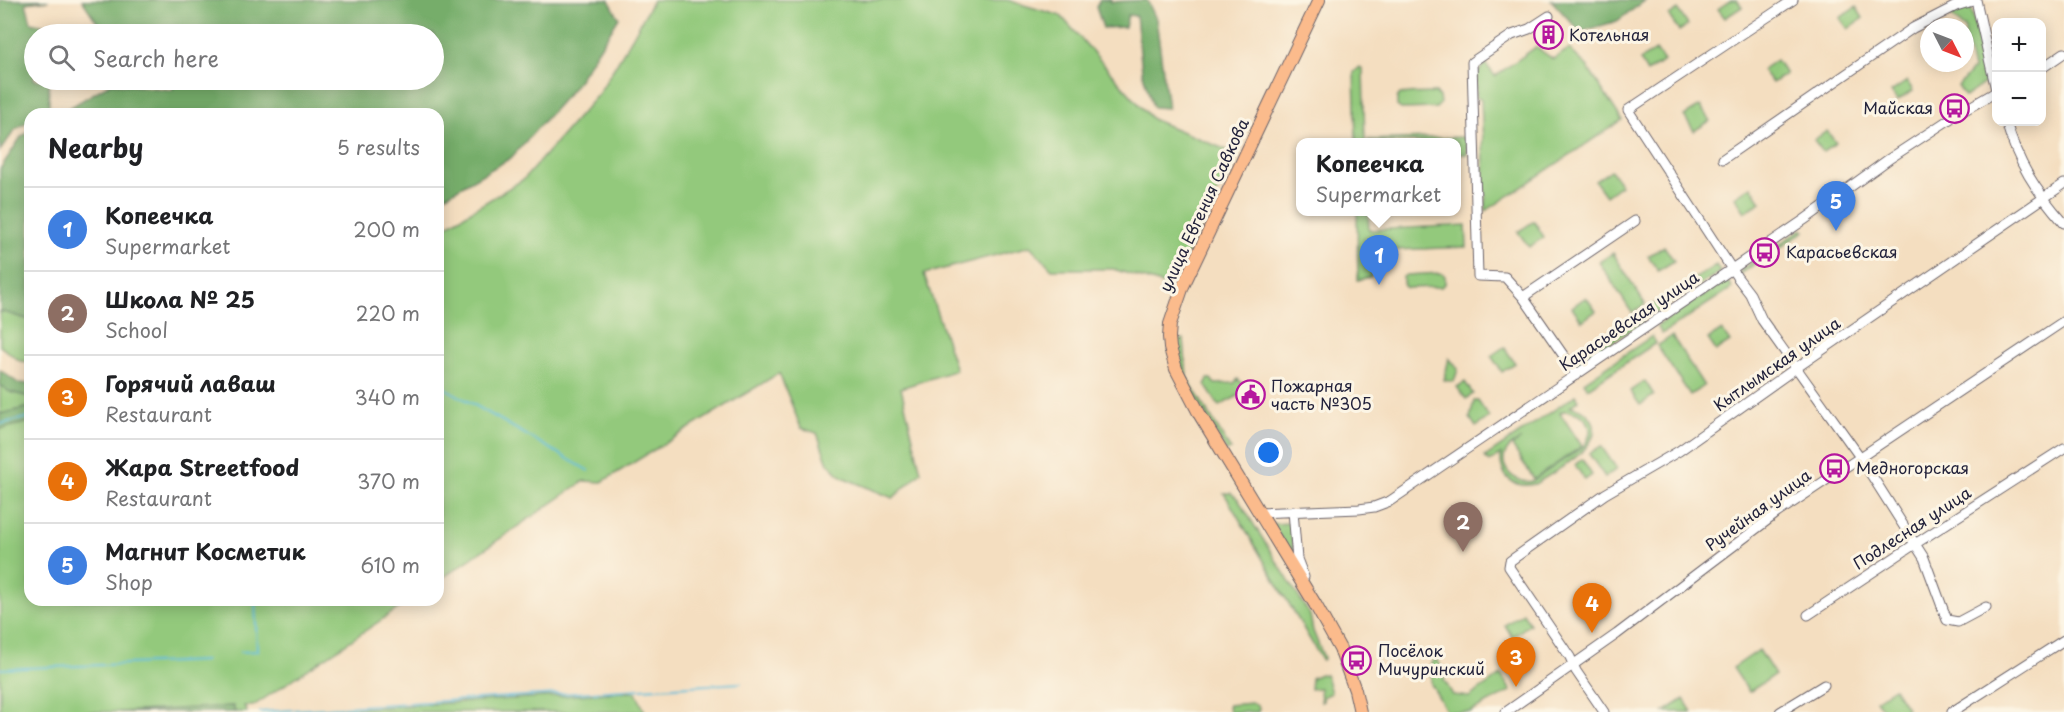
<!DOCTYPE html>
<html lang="en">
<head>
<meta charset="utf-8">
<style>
  :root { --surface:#fff; --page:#f2f2f2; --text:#202124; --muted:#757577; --line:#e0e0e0; --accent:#ea580c }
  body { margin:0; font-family:"Playpen Sans",sans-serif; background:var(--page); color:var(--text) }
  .controls { position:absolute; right:18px; top:18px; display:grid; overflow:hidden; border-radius:12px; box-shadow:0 3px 15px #0003 }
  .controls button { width:54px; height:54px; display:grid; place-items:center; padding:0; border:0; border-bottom:2px solid var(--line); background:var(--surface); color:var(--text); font:30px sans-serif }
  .compass { position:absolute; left:1920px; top:18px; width:54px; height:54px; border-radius:50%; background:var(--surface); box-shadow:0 3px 15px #0003; rotate:132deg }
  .you { position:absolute; left:1269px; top:453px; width:21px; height:21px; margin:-15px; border:4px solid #fff; border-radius:50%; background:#1a73e8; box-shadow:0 0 0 9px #1a73e833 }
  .badge { display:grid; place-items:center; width:39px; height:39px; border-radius:50%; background:var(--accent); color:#fff; font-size:20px; font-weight:700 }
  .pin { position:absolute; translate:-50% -50px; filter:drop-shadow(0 2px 3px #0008) }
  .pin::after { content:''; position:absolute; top:32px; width:21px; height:18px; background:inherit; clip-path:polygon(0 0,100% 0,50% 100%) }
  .popup { position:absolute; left:1296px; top:138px; width:165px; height:78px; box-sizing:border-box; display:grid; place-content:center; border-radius:12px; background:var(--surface); filter:drop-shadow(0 2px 4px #0005); font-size:20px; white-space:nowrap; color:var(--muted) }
  .popup b { font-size:22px; color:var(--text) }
  .popup::after { content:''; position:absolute; left:50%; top:100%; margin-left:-12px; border:12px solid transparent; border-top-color:var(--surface) }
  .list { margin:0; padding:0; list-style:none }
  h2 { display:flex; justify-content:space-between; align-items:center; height:78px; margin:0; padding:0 24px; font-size:26px }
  h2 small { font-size:20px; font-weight:400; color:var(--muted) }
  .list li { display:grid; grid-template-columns:39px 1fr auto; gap:18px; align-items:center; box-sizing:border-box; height:84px; padding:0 24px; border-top:2px solid var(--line) }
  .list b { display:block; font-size:22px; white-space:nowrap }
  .list p { margin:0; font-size:20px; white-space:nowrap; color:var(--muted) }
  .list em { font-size:20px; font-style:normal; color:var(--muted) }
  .icon { flex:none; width:33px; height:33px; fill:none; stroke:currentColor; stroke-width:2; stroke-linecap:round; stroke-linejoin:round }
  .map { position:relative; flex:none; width:2064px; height:712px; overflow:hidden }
  .search { position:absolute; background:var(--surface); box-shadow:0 3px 15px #0003; left:24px; top:24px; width:420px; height:66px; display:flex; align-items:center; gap:15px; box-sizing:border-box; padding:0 21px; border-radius:33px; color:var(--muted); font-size:22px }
  .panel { position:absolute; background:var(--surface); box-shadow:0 3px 15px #0003; left:24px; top:108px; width:420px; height:498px; border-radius:18px }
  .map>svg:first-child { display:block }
  .green { fill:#93c97b; stroke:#5a765b; stroke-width:1.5; fill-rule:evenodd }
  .forest { fill:#76ad6b; stroke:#4c6853; stroke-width:1.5 }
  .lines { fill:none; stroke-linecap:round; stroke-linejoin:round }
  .stream { stroke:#5abbd9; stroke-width:2 }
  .minor-casing { stroke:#6c646a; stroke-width:11 }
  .major-casing { stroke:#6c646a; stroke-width:14 }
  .minor { stroke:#fff; stroke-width:9 }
  .major { stroke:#fbbb8c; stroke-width:12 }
  .labels { text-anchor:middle; stroke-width:6; stroke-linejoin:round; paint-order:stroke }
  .poi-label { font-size:16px; fill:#22223b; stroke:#fcf5e5; text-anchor:start }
  .street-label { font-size:16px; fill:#22223b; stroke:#fcf5e5 }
</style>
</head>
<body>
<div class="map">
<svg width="2064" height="712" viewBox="0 0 2064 712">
  <rect width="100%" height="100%" fill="#fcf5e5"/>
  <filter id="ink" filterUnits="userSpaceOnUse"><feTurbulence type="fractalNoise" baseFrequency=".0167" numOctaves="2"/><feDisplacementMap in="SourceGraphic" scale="12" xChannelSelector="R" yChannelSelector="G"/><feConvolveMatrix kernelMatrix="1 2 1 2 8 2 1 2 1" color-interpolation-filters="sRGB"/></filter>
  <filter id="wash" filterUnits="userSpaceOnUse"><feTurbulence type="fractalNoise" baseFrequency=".008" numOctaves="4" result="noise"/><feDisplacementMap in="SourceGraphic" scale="24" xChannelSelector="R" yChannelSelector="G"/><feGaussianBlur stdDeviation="1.35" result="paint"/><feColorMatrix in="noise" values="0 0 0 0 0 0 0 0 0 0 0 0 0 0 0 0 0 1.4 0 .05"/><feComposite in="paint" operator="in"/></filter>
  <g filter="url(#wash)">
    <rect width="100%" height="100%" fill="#f4dec0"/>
    <path class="green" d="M653 0H1007L1061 16 1152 119 1236 154 1171 287 1113 269H1052L1030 246 924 274 956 370 901 388 921 472 893 498 842 477 828 463 817 433 801 428 779 373 602 482 584 481 438 581V231L524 179 599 93 632 38Z
      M1731 0H1737L1742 7 1725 18 1718 9Z
      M1970 5 1989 80 1965 97 1958 86 1973 69 1965 39V27H1962L1949 13Z
      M1856 7 1863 18 1848 29 1840 18Z
      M1678 10 1688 25 1679 31 1669 16Z
      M1536 47 1553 59 1569 49 1586 65 1622 120 1486 211 1481 99 1476 98 1477 74 1485 63 1495 76Z
      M1656 50 1664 61 1647 72 1640 60Z
      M1776 60 1786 74 1772 83 1762 70Z
      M1360 67 1363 70 1365 142H1356L1354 72Z
      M1907 81 1913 91 1897 101 1891 92Z
      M1436 93 1439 97 1440 104 1436 108 1401 109 1397 106V98L1400 94Z
      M1700 106 1710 121 1694 131 1684 116Z
      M1827 131 1836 143 1823 152 1814 140Z
      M1467 137V154H1457V142H1368V140Z
      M1611 170 1621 185 1606 196 1595 181Z
      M1751 186 1761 202 1745 212 1735 197Z
      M1357 212H1368L1369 230 1466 225 1467 247 1371 251 1370 236 1369 238 1364 239 1365 247H1370L1371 277 1358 280Z
      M1534 221 1544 237 1529 247 1518 232Z
      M1802 229 1805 231 1739 275 1741 270Z
      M1664 246 1674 261 1658 271 1648 256Z
      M1613 253 1645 304 1632 313 1599 262Z
      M1716 265 1720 272 1651 316 1646 309Z
      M1441 273 1445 276V284L1441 287 1407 288 1404 286 1403 277 1406 275Z
      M1727 280 1732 288 1662 334 1657 326Z
      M1586 297 1596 311 1582 321 1572 307Z
      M0 311 30 320V362L20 361 0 346Z
      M1639 313 1644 321 1577 365 1572 357Z
      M1722 330 1730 342 1716 351 1708 339Z
      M1652 336 1656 343 1588 388 1584 382Z
      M1672 336 1704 386 1690 395 1657 346Z
      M1184 339 1187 378 1231 450 1226 451 1184 378 1175 345 1177 340Z
      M1504 347 1515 363 1502 372 1491 356Z
      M1449 358 1458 369 1454 382 1444 380Z
      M1208 379H1211L1215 384 1234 383 1238 379 1242 383V394L1219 406 1205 385Z
      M1645 381 1654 395 1640 405 1630 391Z
      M1465 382 1473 394 1466 399 1457 387Z
      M0 385 10 392 30 397V407L0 414Z
      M1576 395 1579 400 1570 407C1579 407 1589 412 1593 422 1603 448 1553 472 1535 484 1513 489 1499 476 1501 454L1489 462 1485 457ZM1563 411C1585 411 1598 426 1584 446L1532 481C1515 485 1494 465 1509 448 1512 444 1517 442 1521 439L1512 446 1534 479 1582 446 1560 413Z
      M1474 401H1478L1489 417 1476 427 1470 418Z
      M30 422V600H411L253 706H244L247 712H235L233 706 146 712H0V429Z
      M1601 446 1617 469 1605 477 1589 454Z
      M1582 459 1592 475 1585 480 1575 465Z
      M1224 493H1231L1238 499 1310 615 1313 631 1324 658 1322 660Z
      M1290 523 1295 563 1272 524Z
      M1523 613 1530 624 1512 637 1505 625Z
      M1759 650 1775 675 1749 692 1733 668Z
      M1435 658 1445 672 1444 680 1453 695 1469 697 1501 675 1511 691 1471 712H1447L1431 684V663Z
      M1320 674 1326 675 1331 693 1323 697V701L1321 702 1320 688 1310 689 1311 678Z
      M1894 688 1907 708 1902 712H1884L1876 700Z
      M624 692H636L645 712H302Z
      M1684 699 1692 712H1664Z
      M1252 703 1258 705 1259 708 1258 712H1229L1228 705Z"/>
    <path class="forest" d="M0 0H49L26 3 31 22 82 34H34V80H49V107L38 114H30V120L15 130 0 151Z
      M82 0H609L619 18 574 87 511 158 438 200V114H59L111 83 173 90V82L168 80H434V34H105Z
      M1100 0H1111V2L1147 0 1156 19 1168 108 1153 107 1142 71 1136 16 1128 15 1125 27 1103 28 1096 7Z
      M1551 0H1646L1617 21 1580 32Z
      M30 131V320L0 311V169L21 137Z
      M0 370 18 383 30 384V397L10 392 0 385Z
      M30 407V422L0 429V414Z
      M233 706 235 712H119Z"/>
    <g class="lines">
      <path class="stream" d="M438 384 589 471
        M0 424 30 417
        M240 652 257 651 255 600
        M0 669 205 661
        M260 712 741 683"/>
    </g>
  </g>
  <g filter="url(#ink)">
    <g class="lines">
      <defs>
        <path id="minor" d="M1793 0 1628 110 1737 277 1750 294 1762 320 1860 457 1924 558 1947 620 1958 622 1986 607
          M1976 0 1996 90
          M1549 16 1529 29 1512 35 1472 62 1478 276 1505 277 1523 297 1577 375
          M2042 68 2064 53
          M2006 122C2018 163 2035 190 2064 223
          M1723 159 1913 28 1956 6 1976 0
          M1523 297 1635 221
          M1293 511 1297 559 1304 577
          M1259 513 1359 509 1374 507 1390 501 1804 220 1889 159 1956 115 1996 92
          M1808 615 1915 544 2064 448
          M1506 712 1617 634 1777 513 2064 321
          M1604 712 1576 671 1570 657 1509 567 1510 561 1605 494 1679 451 1796 368 2064 184
          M1780 712 1824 685
          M1952 712 2064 640"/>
        <path id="major" d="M1319 0 1183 286 1170 324 1169 337 1170 348 1176 369 1200 415 1315 604 1340 649 1355 690 1360 712"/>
      </defs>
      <use href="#minor" class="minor-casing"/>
      <use href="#major" class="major-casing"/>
      <use href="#minor" class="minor"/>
      <use href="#major" class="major"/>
    </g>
  </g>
  <defs>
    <symbol id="building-ring" viewBox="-11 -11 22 22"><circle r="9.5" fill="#fcf5e5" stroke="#b5179e" stroke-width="1.5"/><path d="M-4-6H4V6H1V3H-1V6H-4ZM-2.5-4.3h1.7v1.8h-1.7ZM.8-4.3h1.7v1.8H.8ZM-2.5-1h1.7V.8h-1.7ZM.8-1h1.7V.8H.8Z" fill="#b5179e"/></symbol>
    <symbol id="bus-ring" viewBox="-11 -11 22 22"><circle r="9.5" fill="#fcf5e5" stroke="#b5179e" stroke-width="1.5"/><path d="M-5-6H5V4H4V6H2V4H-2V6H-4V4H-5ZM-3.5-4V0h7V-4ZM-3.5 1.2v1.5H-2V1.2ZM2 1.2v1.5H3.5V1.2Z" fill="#b5179e"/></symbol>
    <symbol id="civic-ring" viewBox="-11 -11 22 22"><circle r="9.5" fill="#fcf5e5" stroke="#b5179e" stroke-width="1.5"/><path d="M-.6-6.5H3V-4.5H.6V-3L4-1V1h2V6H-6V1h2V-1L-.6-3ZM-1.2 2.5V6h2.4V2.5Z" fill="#b5179e"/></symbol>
  </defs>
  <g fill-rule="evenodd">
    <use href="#building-ring" x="1532" y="18" width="33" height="33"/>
    <use href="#bus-ring" x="1938" y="92" width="33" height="33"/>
    <use href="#bus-ring" x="1748" y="236" width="33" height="33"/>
    <use href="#civic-ring" x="1234" y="378" width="33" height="33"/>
    <use href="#bus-ring" x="1818" y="452" width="33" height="33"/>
    <use href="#bus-ring" x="1340" y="644" width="33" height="33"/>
  </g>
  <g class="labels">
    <g class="poi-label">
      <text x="1569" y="41">Котельная</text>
      <text x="1933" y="114" text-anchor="end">Майская</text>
      <text x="1786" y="258">Карасьевская</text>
      <text x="1271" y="392">Пожарная<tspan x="1271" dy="18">часть №305</tspan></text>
      <text x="1856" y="474">Медногорская</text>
      <text x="1378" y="657">Посёлок<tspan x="1378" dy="18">Мичуринский</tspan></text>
    </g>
    <g class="street-label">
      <text transform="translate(1204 205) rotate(-65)" y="6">улица Евгения Савкова</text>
      <text transform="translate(1629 321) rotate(-34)" y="6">Карасьевская улица</text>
      <text transform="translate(1777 364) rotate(-35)" y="6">Кытлымская улица</text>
      <text transform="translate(1758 510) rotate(-36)" y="6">Ручейная улица</text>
      <text transform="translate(1912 528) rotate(-33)" y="6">Подлесная улица</text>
    </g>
  </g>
</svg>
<div class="controls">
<button>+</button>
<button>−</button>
</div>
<svg class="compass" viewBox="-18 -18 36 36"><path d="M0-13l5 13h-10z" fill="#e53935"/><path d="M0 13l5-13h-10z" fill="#757577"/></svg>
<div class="you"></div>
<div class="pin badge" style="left:1379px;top:285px;background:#3f7fe0">1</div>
<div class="popup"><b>Копеечка</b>Supermarket</div>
<div class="pin badge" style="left:1463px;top:552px;background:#8d6e63">2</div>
<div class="pin badge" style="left:1516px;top:687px;background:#e8710a">3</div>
<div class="pin badge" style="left:1592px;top:633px;background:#e8710a">4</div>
<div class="pin badge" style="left:1836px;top:231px;background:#3f7fe0">5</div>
<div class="search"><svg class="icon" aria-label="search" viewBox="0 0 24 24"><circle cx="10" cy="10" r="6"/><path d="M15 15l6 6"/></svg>Search here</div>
<section class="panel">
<h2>Nearby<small>5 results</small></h2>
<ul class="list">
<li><span class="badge" style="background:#3f7fe0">1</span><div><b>Копеечка</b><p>Supermarket</p></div><em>200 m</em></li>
<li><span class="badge" style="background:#8d6e63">2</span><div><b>Школа № 25</b><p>School</p></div><em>220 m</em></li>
<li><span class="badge" style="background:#e8710a">3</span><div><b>Горячий лаваш</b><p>Restaurant</p></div><em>340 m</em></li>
<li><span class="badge" style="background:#e8710a">4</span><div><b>Жара Streetfood</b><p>Restaurant</p></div><em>370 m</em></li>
<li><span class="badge" style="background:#3f7fe0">5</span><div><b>Магнит Косметик</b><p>Shop</p></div><em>610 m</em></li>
</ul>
</section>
</div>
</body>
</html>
